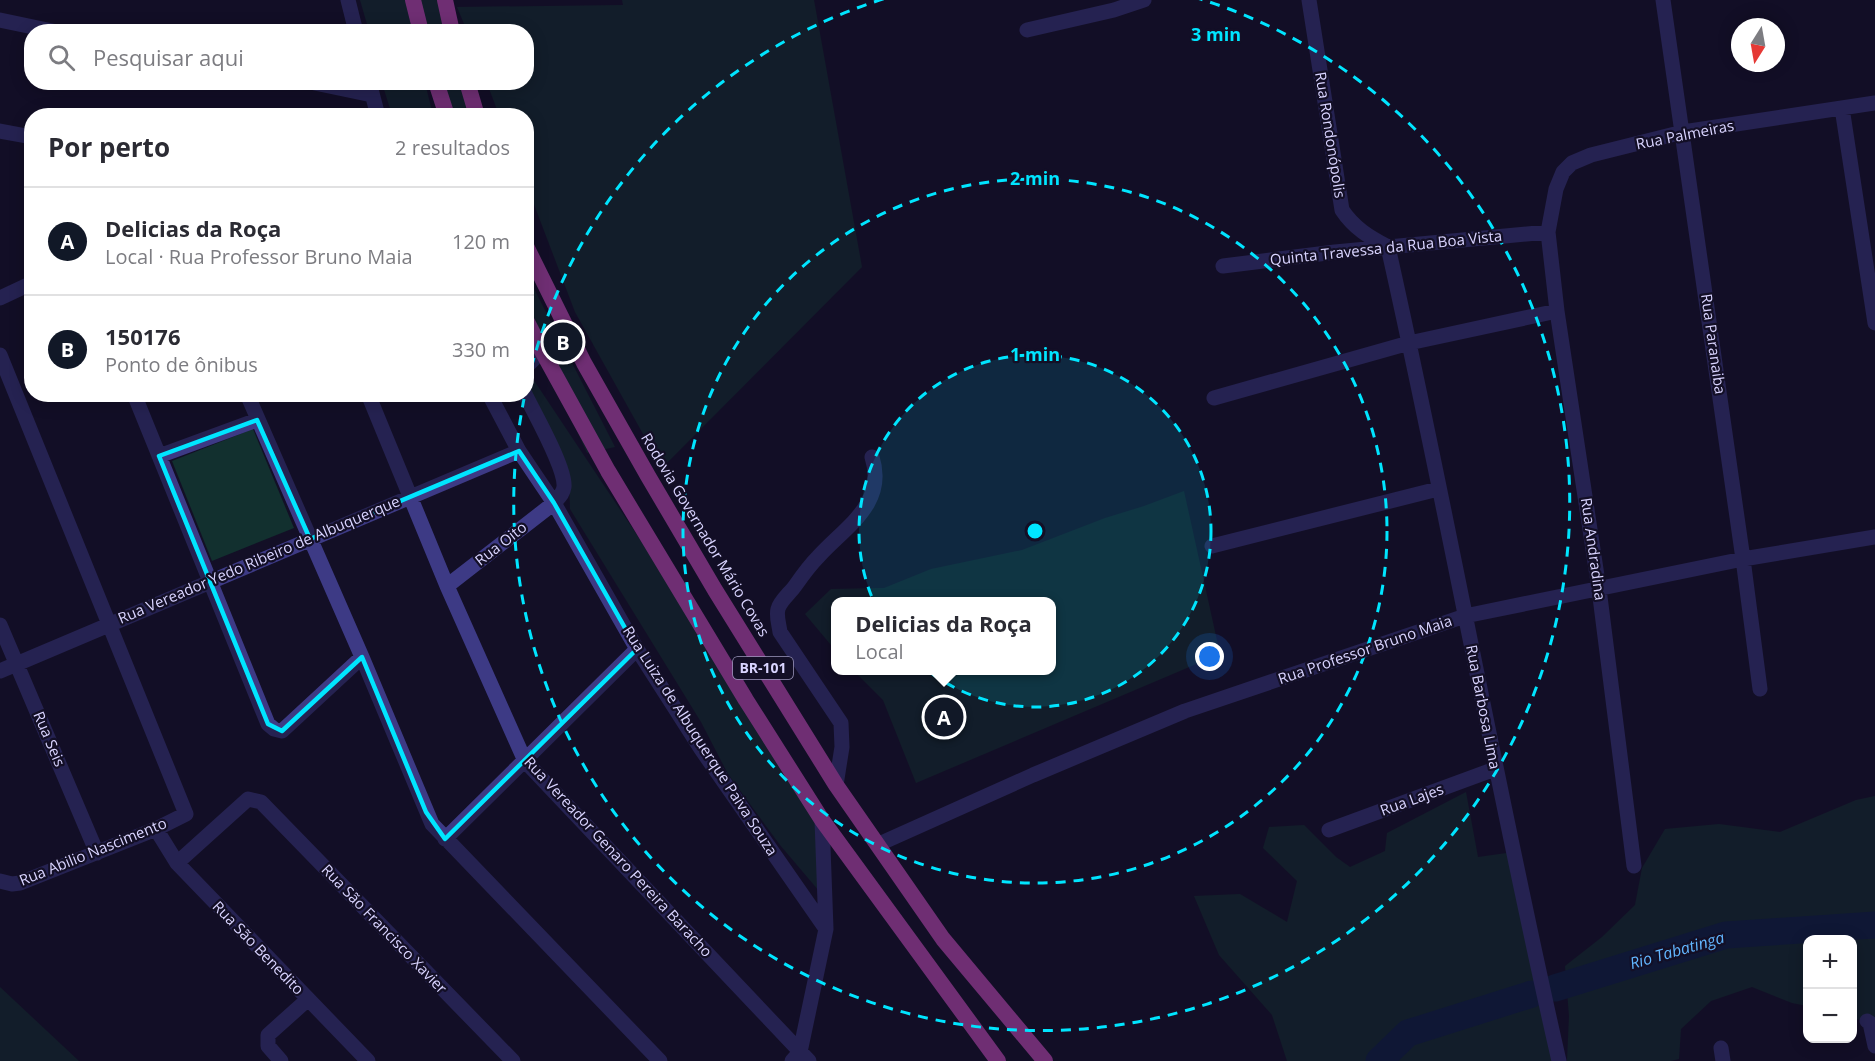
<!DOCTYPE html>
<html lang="pt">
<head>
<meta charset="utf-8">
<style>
  :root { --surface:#fff; --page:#f2f2f3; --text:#2b2b33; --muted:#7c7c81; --line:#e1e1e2; --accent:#111827 }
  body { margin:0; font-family:"Open Sans",sans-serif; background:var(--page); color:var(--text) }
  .controls { position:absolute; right:18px; bottom:18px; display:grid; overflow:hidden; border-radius:12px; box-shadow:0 3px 15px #0003 }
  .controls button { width:54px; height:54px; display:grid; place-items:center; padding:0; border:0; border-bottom:2px solid var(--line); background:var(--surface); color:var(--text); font:30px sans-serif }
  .compass { position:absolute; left:1731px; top:18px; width:54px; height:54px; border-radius:50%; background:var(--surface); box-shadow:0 3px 15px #0003; rotate:191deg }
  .you { position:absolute; left:1210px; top:657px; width:21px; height:21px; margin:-15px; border:4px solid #fff; border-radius:50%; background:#1a73e8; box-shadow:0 0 0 9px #1a73e833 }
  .badge { display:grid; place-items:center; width:39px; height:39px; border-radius:50%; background:var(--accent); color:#fff; font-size:20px; font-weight:700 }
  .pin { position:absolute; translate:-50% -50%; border:3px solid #fff; box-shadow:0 2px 6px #0006 }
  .popup { position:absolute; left:831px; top:597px; width:225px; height:78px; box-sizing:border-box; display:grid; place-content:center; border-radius:12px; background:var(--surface); filter:drop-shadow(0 2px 4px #0005); font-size:20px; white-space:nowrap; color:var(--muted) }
  .popup b { font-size:22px; color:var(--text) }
  .popup::after { content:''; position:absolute; left:50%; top:100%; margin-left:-12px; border:12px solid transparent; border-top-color:var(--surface) }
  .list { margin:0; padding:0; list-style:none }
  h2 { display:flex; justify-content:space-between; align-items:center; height:78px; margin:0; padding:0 24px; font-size:26px }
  h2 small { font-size:20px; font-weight:400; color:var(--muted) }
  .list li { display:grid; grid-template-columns:39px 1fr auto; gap:18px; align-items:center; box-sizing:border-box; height:108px; padding:0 24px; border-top:2px solid var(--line) }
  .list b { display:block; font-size:22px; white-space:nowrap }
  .list p { margin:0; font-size:20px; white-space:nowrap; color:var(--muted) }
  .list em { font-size:20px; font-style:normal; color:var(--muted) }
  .icon { flex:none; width:33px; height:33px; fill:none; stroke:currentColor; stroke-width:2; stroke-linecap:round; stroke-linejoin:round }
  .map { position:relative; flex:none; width:1875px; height:1061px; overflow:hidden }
  .search { position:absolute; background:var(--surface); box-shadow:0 3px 15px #0003; left:24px; top:24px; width:510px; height:66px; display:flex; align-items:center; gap:15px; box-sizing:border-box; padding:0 21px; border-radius:24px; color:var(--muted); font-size:22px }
  .panel { position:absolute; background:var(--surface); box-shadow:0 3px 15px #0003; left:24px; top:108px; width:510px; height:294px; border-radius:24px }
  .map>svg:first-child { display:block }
  .green { fill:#12302f }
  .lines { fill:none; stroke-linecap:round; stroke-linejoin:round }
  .river { stroke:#0c2248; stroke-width:27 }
  .minor { stroke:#3d3a85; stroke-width:15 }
  .trunk { stroke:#e055d1; stroke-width:16 }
  .marked { fill:none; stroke:#00e5ff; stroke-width:4.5; stroke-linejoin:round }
  .ring { fill:none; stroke:#00e5ff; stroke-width:3; stroke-dasharray:10 8 }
  .labels { text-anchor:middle; stroke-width:4.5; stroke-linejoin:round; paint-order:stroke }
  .shield { fill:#130f26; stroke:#9e99be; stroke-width:1.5 }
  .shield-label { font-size:14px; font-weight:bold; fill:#d9d4ff }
  .street-label { font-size:15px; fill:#d9d4ff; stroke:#130f26 }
  .water-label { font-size:16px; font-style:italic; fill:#62b6ff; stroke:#130f26 }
  .centre { fill:#00e5ff; stroke:#130f26; stroke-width:3 }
  .ring-label { font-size:18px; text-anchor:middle; font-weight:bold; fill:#00e5ff; stroke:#130f26; stroke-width:4.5; stroke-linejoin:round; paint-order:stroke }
</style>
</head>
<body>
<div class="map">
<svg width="1875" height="1061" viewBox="0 0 1875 1061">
  <rect width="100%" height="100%" fill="#130f26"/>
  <path class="green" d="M360 0H405L413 31H369Z
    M416 0H448L456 31H425Z
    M622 0H814L862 267 662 468 575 312 527 186 526 116 499 115 487 83 526 82V32L467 31 457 7 623 5Z
    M382 83H425L433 115H392Z
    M439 83H468L477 115H448Z
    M527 275 615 447 587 453 527 320Z
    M531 376 737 685 822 820 825 898 780 845 728 774 701 722 570 509 569 475 529 388Z
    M253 429 294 528 212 561 172 461Z
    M1184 491 1220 654 916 783 883 700 854 671 1052 670V602H836V651L805 614 831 589 884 588 931 569 1022 550 1105 518 1144 506Z
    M1466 792 1478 857 1514 852 1553 1061H1287L1272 1015 1219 955 1194 896 1240 894 1287 922 1297 881 1263 848 1269 827 1304 825 1336 857 1350 867 1385 851 1387 833Z
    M1875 796V1019L1870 1023 1853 1018 1852 940H1808L1807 1006 1792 1003 1752 987 1711 1001 1681 1029 1679 1059 1671 1061H1567L1569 1016 1565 966 1602 937 1635 905 1642 868 1665 829 1719 824 1780 832 1856 800Z
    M0 987 79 1061H0Z"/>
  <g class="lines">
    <path class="river" d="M1555 988 1726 935 1875 925
      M1379 1061 1408 1033 1532 994"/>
    <path class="minor" d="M348 0 356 32
      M1309 0 1342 210C1354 228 1369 237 1388 247 1449 518 1497 791 1559 1061
      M1663 0 1743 559 1760 689
      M0 20 57 32
      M1027 30 1114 10 1144 0
      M310 82 372 95
      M369 82 378 116
      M1842 108 1875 323
      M0 131 32 137
      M1223 266 1335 252 1548 232
      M0 298 32 283
      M0 355 186 814 156 829 20 883 12 884 0 881
      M526 367 542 351
      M134 394 268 724 274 729 282 731 362 657
      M247 394 362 657 432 824 660 1061
      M368 394 447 586 525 761 809 1061
      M489 394 519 451 554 503 637 649 701 749 826 929
      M1214 398 1409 343 1557 311
      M159 456 257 420
      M1212 546 1438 489
      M447 586 554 503C559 497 563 494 564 487 566 468 534 413 525 394
      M0 625 97 853
      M0 671 519 451
      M836 785 842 747 841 723 780 632C779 624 776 616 778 609 780 601 790 593 795 586 802 576 809 566 818 557 845 527 887 504 872 457
      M156 829 177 863 368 1061
      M1329 830 1495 769
      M445 839 637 649
      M879 844 1033 775 1185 711 1465 616 1743 559 1875 537
      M177 863 248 799 261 802 513 1061
      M1634 866 1599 589 1557 311 1548 232 1556 189 1563 172 1572 163 1591 155 1683 132 1875 103
      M1867 1021 1870 1023 1875 1046
      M1721 1048 1723 1061
      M281 1061 268 1046V1035L307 1000
      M792 1061 800 1052 826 929 822 820"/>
    <path class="trunk" d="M413 0 421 32
      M445 0 452 32
      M436 82 447 116
      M467 82 477 116
      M526 246 584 363 648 476 715 590 836 785 943 939 1045 1061
      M526 320 542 351 608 471 746 700 822 820 998 1061"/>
  </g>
  <path d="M0 0H1875V1061H0ZM257 420 310 539 519 451 554 503 637 649 445 839 426 812 362 657 282 731 268 724 159 456Z" fill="#130f26" fill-opacity=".55" fill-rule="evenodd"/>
  <path class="marked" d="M257 420 310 539 519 451 554 503 637 649 445 839 426 812 362 657 282 731 268 724 159 456Z"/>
  <circle cx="1035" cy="531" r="176" fill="#00e5ff" fill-opacity=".12"/>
  <g class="ring">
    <circle cx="1035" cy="531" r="176"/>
    <circle cx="1035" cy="531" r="352"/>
    <path d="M527 385A528 528 0 1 1 524 399"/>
  </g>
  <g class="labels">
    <rect class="shield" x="733" y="657" width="60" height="22" rx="4.5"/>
    <g class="shield-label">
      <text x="763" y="673">BR-101</text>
    </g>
    <g class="street-label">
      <text transform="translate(1330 135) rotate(81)" y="5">Rua Rondonópolis</text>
      <text transform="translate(1685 135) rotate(-11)" y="5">Rua Palmeiras</text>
      <text transform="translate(1386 248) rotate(-6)" y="5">Quinta Travessa da Rua Boa Vista</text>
      <text transform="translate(1713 344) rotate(82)" y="5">Rua Paranaiba</text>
      <text transform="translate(705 535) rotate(59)" y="5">Rodovia Governador Mário Covas</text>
      <text transform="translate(501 544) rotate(-38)" y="5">Rua Oito</text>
      <text transform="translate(1593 549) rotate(82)" y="5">Rua Andradina</text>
      <text transform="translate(259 560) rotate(-23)" y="5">Rua Vereador Yedo Ribeiro de Albuquerque</text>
      <text transform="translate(1365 650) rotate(-19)" y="5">Rua Professor Bruno Maia</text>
      <text transform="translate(1483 707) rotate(79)" y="5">Rua Barbosa Lima</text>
      <text transform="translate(49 739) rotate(67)" y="5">Rua Seis</text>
      <text transform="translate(700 741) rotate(57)" y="5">Rua Luiza de Albuquerque Paiva Souza</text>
      <text transform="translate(1412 800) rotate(-20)" y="5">Rua Lajes</text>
      <text transform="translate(93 852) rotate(-22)" y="5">Rua Abilio Nascimento</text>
      <text transform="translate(618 857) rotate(47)" y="5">Rua Vereador Genaro Pereira Baracho</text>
      <text transform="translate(384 929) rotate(46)" y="5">Rua São Francisco Xavier</text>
      <text transform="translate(258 948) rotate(46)" y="5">Rua São Benedito</text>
    </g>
    <g class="water-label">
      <text transform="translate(1677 950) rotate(-16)" y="6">Rio Tabatinga</text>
    </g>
  </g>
  <circle cx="1035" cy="531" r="9" class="centre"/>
  <g class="ring-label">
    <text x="1216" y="41">3 min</text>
    <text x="1035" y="185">2 min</text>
    <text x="1035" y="361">1 min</text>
  </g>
</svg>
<div class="controls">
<button>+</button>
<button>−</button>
</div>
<svg class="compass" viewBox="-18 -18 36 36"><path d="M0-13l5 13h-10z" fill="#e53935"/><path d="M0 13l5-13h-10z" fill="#7c7c81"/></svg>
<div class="you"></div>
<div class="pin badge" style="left:944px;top:717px">A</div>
<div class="popup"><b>Delicias da Roça</b>Local</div>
<div class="pin badge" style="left:563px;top:342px">B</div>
<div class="search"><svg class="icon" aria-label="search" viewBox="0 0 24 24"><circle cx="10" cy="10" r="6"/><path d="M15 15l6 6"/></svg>Pesquisar aqui</div>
<section class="panel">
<h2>Por perto<small>2 resultados</small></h2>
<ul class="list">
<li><span class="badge">A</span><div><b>Delicias da Roça</b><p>Local · Rua Professor Bruno Maia</p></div><em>120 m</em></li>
<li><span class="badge">B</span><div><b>150176</b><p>Ponto de ônibus</p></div><em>330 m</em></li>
</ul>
</section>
</div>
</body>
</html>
